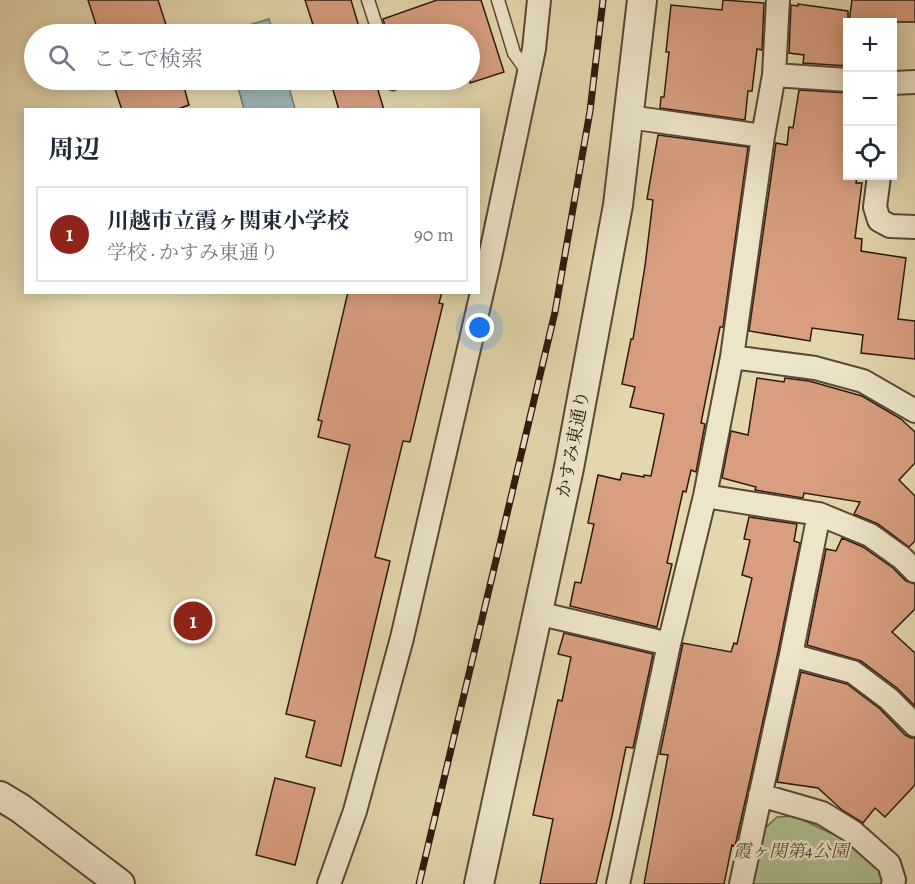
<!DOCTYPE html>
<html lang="ja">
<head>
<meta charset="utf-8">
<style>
  :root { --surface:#fff; --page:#f2f2f3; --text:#1f2937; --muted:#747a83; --line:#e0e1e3; --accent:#8f2418 }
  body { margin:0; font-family:Alegreya,"Noto Serif JP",serif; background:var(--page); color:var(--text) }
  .controls { position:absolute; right:18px; top:18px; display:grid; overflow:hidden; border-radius:0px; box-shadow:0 3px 15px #0003 }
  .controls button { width:54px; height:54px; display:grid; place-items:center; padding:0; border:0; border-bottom:2px solid var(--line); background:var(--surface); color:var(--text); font:30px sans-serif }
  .you { position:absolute; left:480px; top:328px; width:21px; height:21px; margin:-15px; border:4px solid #fff; border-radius:50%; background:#1a73e8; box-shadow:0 0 0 9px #1a73e833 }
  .badge { display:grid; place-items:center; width:39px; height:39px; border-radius:50%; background:var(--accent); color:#fff; font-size:20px; font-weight:700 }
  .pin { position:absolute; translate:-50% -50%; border:3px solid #fff; box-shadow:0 2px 6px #0006 }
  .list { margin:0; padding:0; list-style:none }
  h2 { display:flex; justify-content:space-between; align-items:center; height:78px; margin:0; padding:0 24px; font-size:26px }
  h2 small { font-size:20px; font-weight:400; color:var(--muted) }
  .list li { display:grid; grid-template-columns:39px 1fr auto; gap:18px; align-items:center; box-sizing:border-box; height:96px; margin:0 12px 12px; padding:0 12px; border:2px solid var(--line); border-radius:0px }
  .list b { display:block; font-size:22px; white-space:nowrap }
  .list p { margin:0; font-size:20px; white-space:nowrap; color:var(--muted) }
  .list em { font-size:20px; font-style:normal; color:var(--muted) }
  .icon { flex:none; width:33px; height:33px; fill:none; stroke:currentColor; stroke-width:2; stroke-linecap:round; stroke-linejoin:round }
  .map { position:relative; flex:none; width:915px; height:884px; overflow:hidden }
  .search { position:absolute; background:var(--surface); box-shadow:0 3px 15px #0003; left:24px; top:24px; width:456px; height:66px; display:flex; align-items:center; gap:15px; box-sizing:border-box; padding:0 21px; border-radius:33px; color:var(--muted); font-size:22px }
  .panel { position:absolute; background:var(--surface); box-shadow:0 3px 15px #0003; left:24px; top:108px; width:456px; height:186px; border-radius:0px }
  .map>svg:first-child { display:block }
  .green { fill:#aebf8f; stroke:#6e6c50; stroke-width:1.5 }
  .water { fill:#9cb6b7; stroke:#707774; stroke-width:1.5 }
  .building { fill:#d89e7f; stroke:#2d1910; stroke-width:1.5 }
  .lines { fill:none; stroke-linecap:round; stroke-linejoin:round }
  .service-casing { stroke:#5a4837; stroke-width:15 }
  .minor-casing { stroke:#5a4837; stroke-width:26 }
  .tertiary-casing { stroke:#5a4837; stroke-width:32 }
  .service { stroke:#ede5ca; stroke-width:12 }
  .minor { stroke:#ede5ca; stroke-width:22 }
  .tertiary { stroke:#ede5ca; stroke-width:28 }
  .rail-casing { stroke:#2d1910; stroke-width:7 }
  .rail { stroke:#ede5ca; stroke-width:4.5; stroke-dasharray:14; stroke-linecap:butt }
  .labels { text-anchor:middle; stroke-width:4.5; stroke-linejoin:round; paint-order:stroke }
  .street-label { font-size:18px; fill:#2d1910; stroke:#ede5ca }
  .park-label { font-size:18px; font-style:italic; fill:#544b36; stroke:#ede5ca }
</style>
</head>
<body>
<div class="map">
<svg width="915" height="884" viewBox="0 0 915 884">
  <rect width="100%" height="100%" fill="#e3d7ad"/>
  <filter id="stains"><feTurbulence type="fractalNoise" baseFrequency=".00333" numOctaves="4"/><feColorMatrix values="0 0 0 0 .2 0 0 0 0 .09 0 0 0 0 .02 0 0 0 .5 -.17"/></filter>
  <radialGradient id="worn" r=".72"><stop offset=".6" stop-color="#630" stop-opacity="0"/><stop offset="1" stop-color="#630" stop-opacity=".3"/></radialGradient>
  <path class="green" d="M795 816 847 841 878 870 883 880 881 884H751L763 830 777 817Z"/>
  <path class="water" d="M269 19 274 34H223L222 33Z
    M236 80H287L295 109H244Z"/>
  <path class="building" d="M88 0H158L169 34H99Z
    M305 0H351L359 27 367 25 370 34H316Z
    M437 0H481L504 72 470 83V34H387L383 19Z
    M723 0 764 3 762 50 757 49 752 91H748L745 120 660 108 661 97H664L669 52H666L671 5 722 10Z
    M852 0H915V22H849Z
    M798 4 848 11V66L803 63 804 55 789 53 791 5 798 6Z
    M112 80H182L189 105 175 110H122Z
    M330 80H375L384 110H339Z
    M799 90 848 93V176H857L856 183H862L855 238 862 239 861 251 906 258 898 319 915 321V359L861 353 863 335 812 328 810 341 749 331 776 143 787 145 789 127 793 128Z
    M658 135 748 147 723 327H720L701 423 705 424 696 472 691 470 686 492 683 491 667 563 672 564 657 627 570 606 575 582 581 583 594 524 588 523 598 475 620 480 622 473 644 477V475L651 476 664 414 630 407 635 387 622 384 631 339H633L645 266 653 200 647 199Z
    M348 292H442L439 303 443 304 410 442 403 441 375 557 390 561 341 766 306 757 315 721 286 714 350 445 318 437 322 421 318 420Z
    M757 378 784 382 785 378 809 381 862 396 901 419 915 432V463L899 480 915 496V541L909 547 878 524 854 514 860 502 804 493 803 498 755 490 756 487 722 478 731 431 748 435Z
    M749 517 797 524 794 541 800 543 778 652 750 780 735 846 732 845 724 884H644L668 755 660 754 683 643 731 652 734 643 737 644 752 578 742 575 750 540 744 539Z
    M842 538 863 547 893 568 906 581 915 584V609L892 632 915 653V706L897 688 861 661 807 645 826 549 836 551Z
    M564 633 653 654 633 748 626 747 612 816 596 884H540L553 819 533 815 558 700 562 701 571 657 558 654Z
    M801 672 847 684 880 709 905 735 911 738H915V785L885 817 875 808 863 823 842 810 818 788 777 782Z
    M275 778 315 788 295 865 256 855Z"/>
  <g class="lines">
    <defs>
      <path id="service" d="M368 0 379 34
        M498 0 514 53 529 74
        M392 80 393 84"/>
      <path id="minor" d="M774 75 848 80
        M892 83 915 82
        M629 117 763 136
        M879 176 875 207 879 220 890 226 915 227
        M732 357 815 368 863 381 915 411
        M705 496 819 514 870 535 902 558 915 571
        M537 613 669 644
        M791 655 853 672 889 699 915 725
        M760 795 822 813 853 832 889 864 894 880 893 884
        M329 884 355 811 402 638 489 262 534 49 539 0
        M618 884 669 644 705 496 732 357 763 136 774 75 778 0
        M741 884 791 655 819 514"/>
      <path id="tertiary" d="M0 796 20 808 120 884
        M479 884 569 468 618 205 642 0"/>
    </defs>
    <use href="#service" class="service-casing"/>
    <use href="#minor" class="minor-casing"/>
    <use href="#tertiary" class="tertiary-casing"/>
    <use href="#service" class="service"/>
    <use href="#minor" class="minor"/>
    <use href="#tertiary" class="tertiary"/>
    <defs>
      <path id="rail" d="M419 884 555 312 590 111 603 0"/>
    </defs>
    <use href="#rail" class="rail-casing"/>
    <use href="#rail" class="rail"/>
  </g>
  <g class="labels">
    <g class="street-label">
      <text transform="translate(573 444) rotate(-79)" y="6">かすみ東通り</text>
    </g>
    <g class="park-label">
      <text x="791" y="857">霞ヶ関第4公園</text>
    </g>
  </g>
  <rect width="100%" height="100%" filter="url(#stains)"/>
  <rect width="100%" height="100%" fill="url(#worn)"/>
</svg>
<div class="controls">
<button>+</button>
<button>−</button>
<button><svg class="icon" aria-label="locate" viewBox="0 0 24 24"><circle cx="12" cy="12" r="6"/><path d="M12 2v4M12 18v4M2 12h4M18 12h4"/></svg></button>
</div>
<div class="you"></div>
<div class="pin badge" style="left:193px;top:621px">1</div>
<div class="search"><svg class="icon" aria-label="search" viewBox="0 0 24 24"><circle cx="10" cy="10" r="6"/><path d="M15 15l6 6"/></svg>ここで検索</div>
<section class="panel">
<h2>周辺<small></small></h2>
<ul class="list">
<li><span class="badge">1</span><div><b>川越市立霞ヶ関東小学校</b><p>学校 · かすみ東通り</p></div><em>90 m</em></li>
</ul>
</section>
</div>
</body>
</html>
